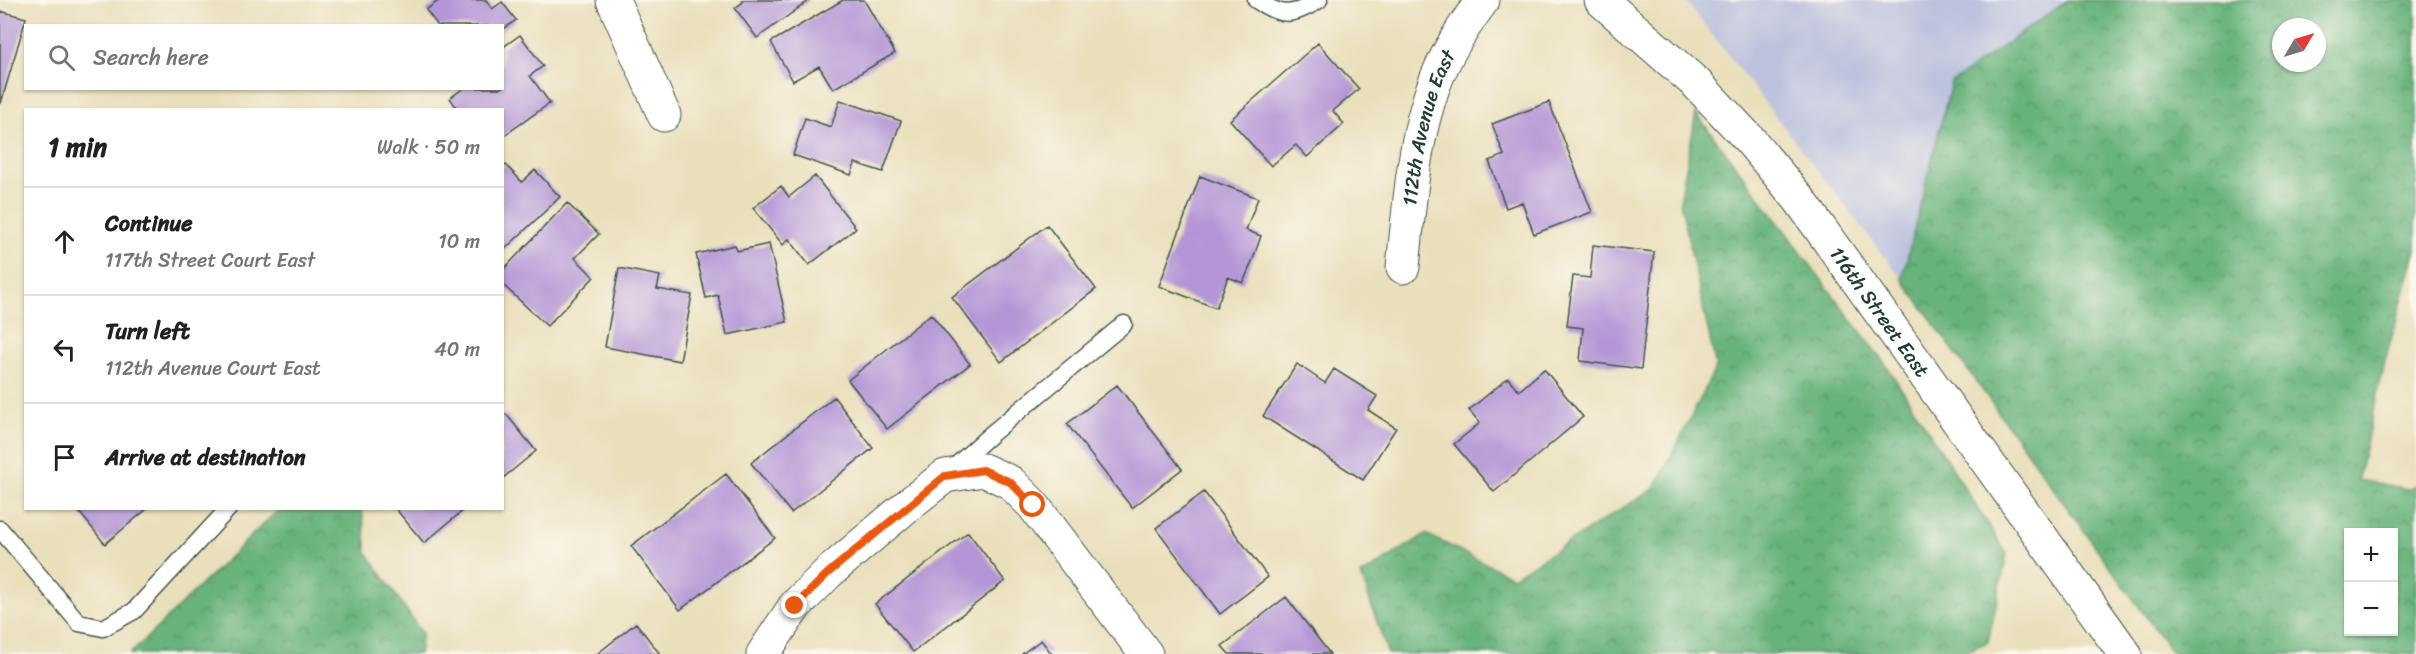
<!DOCTYPE html>
<html lang="en">
<head>
<meta charset="utf-8">
<style>
  :root { --surface:#fff; --page:#f6f6f6; --text:#202124; --muted:#757577; --line:#e0e0e0 }
  body { margin:0; font-family:Sriracha,sans-serif; background:var(--page); color:var(--text) }
  .controls { position:absolute; right:18px; bottom:18px; display:grid; overflow:hidden; border-radius:0px; box-shadow:0 2px 4px #0004 }
  .controls button { width:54px; height:54px; display:grid; place-items:center; padding:0; border:0; border-bottom:2px solid var(--line); background:var(--surface); color:var(--text); font:30px sans-serif }
  .compass { position:absolute; left:2272px; top:18px; width:54px; height:54px; border-radius:50%; background:var(--surface); box-shadow:0 2px 4px #0004; rotate:52deg }
  .stop { position:absolute; width:18px; height:18px; margin:-14px; border:4px solid #ea580c; border-radius:50%; background:#fff }
  .stop.end { background:#ea580c; border-color:#fff; box-shadow:0 2px 6px #0008 }
  .list { margin:0; padding:0; list-style:none }
  h2 { display:flex; justify-content:space-between; align-items:center; height:78px; margin:0; padding:0 24px; font-size:26px }
  h2 small { font-size:20px; font-weight:400; color:var(--muted) }
  .list li { display:grid; grid-template-columns:39px 1fr auto; gap:18px; align-items:center; box-sizing:border-box; height:108px; padding:0 24px; border-top:2px solid var(--line) }
  .list b { display:block; font-size:22px; white-space:nowrap }
  .list p { margin:0; font-size:20px; white-space:nowrap; color:var(--muted) }
  .list em { font-size:20px; font-style:normal; color:var(--muted) }
  .icon { flex:none; width:33px; height:33px; fill:none; stroke:currentColor; stroke-width:2; stroke-linecap:round; stroke-linejoin:round }
  .map { position:relative; flex:none; width:2416px; height:654px; overflow:hidden }
  .search { position:absolute; background:var(--surface); box-shadow:0 2px 4px #0004; left:24px; top:24px; width:480px; height:66px; display:flex; align-items:center; gap:15px; box-sizing:border-box; padding:0 21px; border-radius:0px; color:var(--muted); font-size:22px }
  .panel { position:absolute; background:var(--surface); box-shadow:0 2px 4px #0004; left:24px; top:108px; width:480px; height:402px; border-radius:0px }
  .map>svg:first-child { display:block }
  .industrial { fill:#bdc3de }
  .forest { fill:url(#forest-crowns); stroke:#437858; stroke-width:1.5; fill-rule:evenodd }
  .building { fill:#b496d6 }
  .lines { fill:none; stroke-linecap:round; stroke-linejoin:round }
  .lane-casing { stroke:#3d5548; stroke-width:19 }
  .street-casing { stroke:#3d5548; stroke-width:35 }
  .lane { stroke:#fff; stroke-width:16 }
  .street { stroke:#fff; stroke-width:33 }
  .route { stroke:#ea580c; stroke-width:8 }
  .labels { text-anchor:middle; stroke-width:4.5; stroke-linejoin:round; paint-order:stroke }
  .street-label { font-size:20px; fill:#1f3d34; stroke:#fbf7ec }
</style>
</head>
<body>
<div class="map">
<svg width="2416" height="654" viewBox="0 0 2416 654">
  <defs>
    <pattern id="forest-crowns" width="20" height="18" patternUnits="userSpaceOnUse" patternTransform="scale(1.5)"><rect width="20" height="18" fill="#67b37c"/><path d="M2 6a3 3 0 1 1 6 0M12 15a3 3 0 1 1 6 0" fill="none" stroke="#549366"/></pattern>
  </defs>
  <rect width="100%" height="100%" fill="#fbf7ec"/>
  <filter id="ink" filterUnits="userSpaceOnUse"><feTurbulence type="fractalNoise" baseFrequency=".0167" numOctaves="2"/><feDisplacementMap in="SourceGraphic" scale="12" xChannelSelector="R" yChannelSelector="G"/><feConvolveMatrix kernelMatrix="1 2 1 2 8 2 1 2 1" color-interpolation-filters="sRGB"/></filter>
  <filter id="wash" filterUnits="userSpaceOnUse"><feTurbulence type="fractalNoise" baseFrequency=".008" numOctaves="4" result="noise"/><feDisplacementMap in="SourceGraphic" scale="24" xChannelSelector="R" yChannelSelector="G"/><feGaussianBlur stdDeviation="1.35" result="paint"/><feColorMatrix in="noise" values="0 0 0 0 0 0 0 0 0 0 0 0 0 0 0 0 0 1.4 0 .05"/><feComposite in="paint" operator="in"/></filter>
  <g filter="url(#wash)">
    <rect width="100%" height="100%" fill="#eadfbb"/>
    <path class="industrial" d="M1685 0H2261L1902 279Z"/>
    <path class="forest" d="M2068 0H2416V249L2380 380 2358 480 2409 489 2416 486V654H2173L1902 279 1951 83ZM2281 27H2317V63H2281ZM2348 532H2394V632H2348Z
      M1696 113 1888 368 2007 554 1988 642 1960 654H1716L1711 651 1707 654H1388L1361 575 1426 534 1513 577 1655 488 1716 367 1680 201Z
      M279 509H362L367 553 422 633 419 654H130Z"/>
    <g id="blocks">
      <path class="building" d="M440 0H486L492 9 502 2 516 20 502 30V26H438L426 10Z
        M742 0H810L757 38 735 8 743 2Z
        M843 0H864L895 53 833 89 819 66 793 81 771 42Z
        M0 11 26 18 1 103H0Z
        M520 35 543 66 530 76 550 103 502 137V110H458L450 98 464 88H502V48Z
        M1318 43 1359 89 1333 111 1344 124 1307 157 1296 145 1271 166 1230 120Z
        M840 100 901 121 883 172 855 163 851 175 793 155 805 118 831 127Z
        M1549 102 1592 212 1534 234 1522 202 1506 208 1489 161 1504 155 1492 124Z
        M506 165 522 182 535 170 560 197 505 249 502 247V168Z
        M815 176 856 228 809 265 789 239 783 245 753 208 781 186 789 197Z
        M1200 176 1258 198 1246 230 1261 236 1253 259 1243 283 1228 277 1216 308 1159 286Z
        M567 203 599 234 575 258 594 277 547 326 502 284V271Z
        M1047 225 1096 289 1001 362 952 297Z
        M769 244 787 322 727 335 718 295 706 298 696 254 735 245 737 251Z
        M1593 245 1654 252 1641 369 1580 361 1583 328 1567 326 1573 276 1590 278Z
        M619 268 660 276 657 289 692 295 680 361 605 347Z
        M931 314 970 364 887 429 848 380Z
        M1297 364 1325 383 1334 369 1377 396 1368 410 1396 428 1363 480 1263 416Z
        M1544 369 1583 417 1494 492 1454 444 1480 423 1469 410 1508 378 1519 391Z
        M1117 385 1182 469 1132 508 1067 424Z
        M834 397 873 448 791 513 751 463Z
        M506 414 536 451 502 479V416Z
        M726 474 775 538 680 610 631 546Z
        M1204 492 1268 577 1220 614 1156 528Z
        M76 508H148L105 544Z
        M395 508H466L424 543Z
        M968 532 1005 581 913 652 875 604Z
        M1286 597 1330 654H1229L1222 646Z
        M636 623 660 654H597Z
        M1041 640 1052 654H1022Z"/>
    </g>
  </g>
  <g filter="url(#ink)">
    <use href="#blocks" fill-opacity="0" stroke="#3d5548" stroke-width="1.5"/>
    <g class="lines">
      <defs>
        <path id="lane" d="M1256 0C1282 17 1292 17 1319 0
          M950 471 990 435 1124 324
          M0 529 79 623 103 628 134 611 229 508"/>
        <g id="street">
          <path d="M613 0 664 115"/>
          <path id="s1" d="M1601 0 1697 84 1749 139 1799 199 2125 654"/>
          <path id="s2" d="M1403 267C1409 211 1412 154 1429 100 1439 65 1461 29 1483 0"/>
          <path d="M763 654 795 606 828 573 913 501 945 476 983 470 1010 482 1033 505 1146 654"/>
        </g>
      </defs>
      <use href="#lane" class="lane-casing"/>
      <use href="#street" class="street-casing"/>
      <use href="#lane" class="lane"/>
      <use href="#street" class="street"/>
    </g>
  </g>
  <g class="lines" filter="url(#ink)">
    <path class="route" d="M795 606 828 573 945 476 983 470 1010 482 1033 505"/>
  </g>
  <g class="labels">
    <g class="street-label">
      <text dy="7" stroke="none"><textPath href="#s2" startOffset="142">112th Avenue East</textPath></text>
      <text dy="7" stroke="none"><textPath href="#s1" startOffset="420">116th Street East</textPath></text>
    </g>
  </g>
</svg>
<div class="controls">
<button>+</button>
<button>−</button>
</div>
<svg class="compass" viewBox="-18 -18 36 36"><path d="M0-13l5 13h-10z" fill="#e53935"/><path d="M0 13l5-13h-10z" fill="#757577"/></svg>
<div class="stop" style="left:1033px;top:505px"></div>
<div class="stop end" style="left:795px;top:606px"></div>
<div class="search"><svg class="icon" aria-label="search" viewBox="0 0 24 24"><circle cx="10" cy="10" r="6"/><path d="M15 15l6 6"/></svg>Search here</div>
<section class="panel">
<h2>1 min<small>Walk · 50 m</small></h2>
<ul class="list">
<li><svg class="icon" aria-label="ahead" viewBox="0 0 24 24"><path d="M12 20V5M6 11l6-6 6 6"/></svg><div><b>Continue</b><p>117th Street Court East</p></div><em>10 m</em></li>
<li><svg class="icon" aria-label="left" viewBox="0 0 24 24"><path d="M17 20v-9H6M10 6l-5 5 5 5"/></svg><div><b>Turn left</b><p>112th Avenue Court East</p></div><em>40 m</em></li>
<li><svg class="icon" aria-label="arrive" viewBox="0 0 24 24"><path d="M6 21V4h12l-3 4 3 4H6"/></svg><div><b>Arrive at destination</b></div></li>
</ul>
</section>
</div>
</body>
</html>
